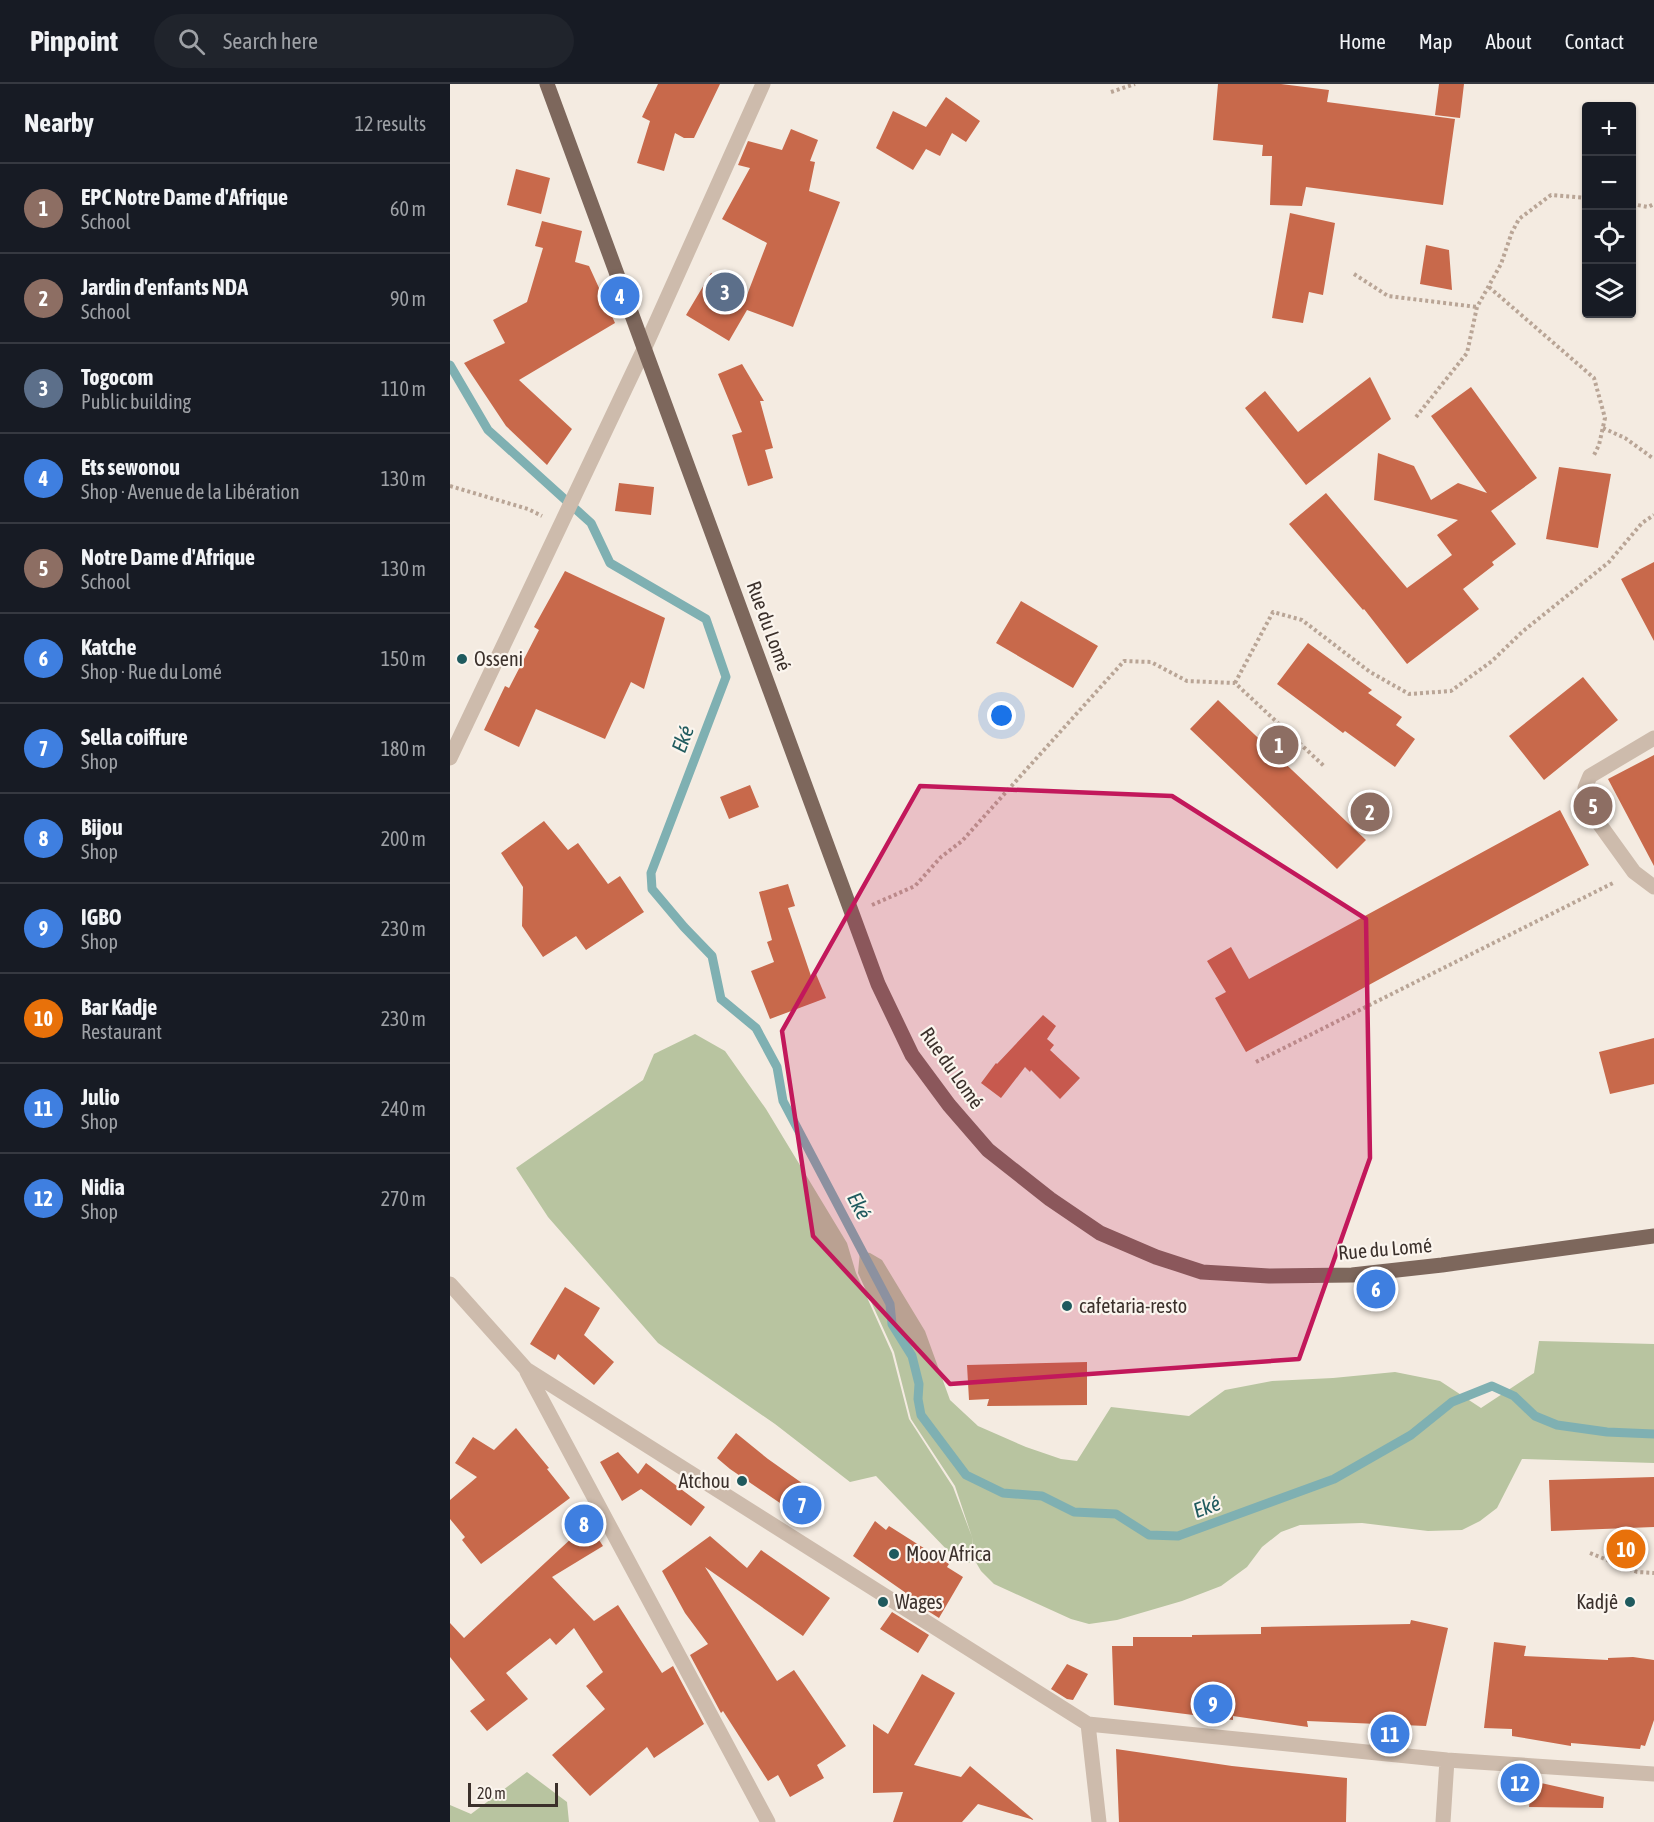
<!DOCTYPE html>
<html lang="en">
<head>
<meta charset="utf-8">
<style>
  :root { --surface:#171b24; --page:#20242c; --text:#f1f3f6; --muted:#9ea1a6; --line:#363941; --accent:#8c9099 }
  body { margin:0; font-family:"Asap Condensed",sans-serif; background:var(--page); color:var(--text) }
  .controls { position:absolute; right:18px; top:18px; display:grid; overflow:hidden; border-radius:6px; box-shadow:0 2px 4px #0004 }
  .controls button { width:54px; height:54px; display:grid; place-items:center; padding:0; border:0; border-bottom:2px solid var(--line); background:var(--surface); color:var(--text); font:30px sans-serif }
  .scale { position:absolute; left:18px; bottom:15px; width:90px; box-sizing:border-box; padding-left:6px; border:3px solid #3b302b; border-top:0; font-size:16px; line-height:21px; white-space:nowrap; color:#3b302b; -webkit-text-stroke:4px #fbf5ee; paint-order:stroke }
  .you { position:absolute; left:552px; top:632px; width:21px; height:21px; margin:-15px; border:4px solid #fff; border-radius:50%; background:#1a73e8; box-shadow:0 0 0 9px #1a73e833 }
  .badge { display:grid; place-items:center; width:39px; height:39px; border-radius:50%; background:var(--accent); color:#fff; font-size:20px; font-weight:700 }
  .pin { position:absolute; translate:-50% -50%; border:3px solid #fff; box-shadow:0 2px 6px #0006 }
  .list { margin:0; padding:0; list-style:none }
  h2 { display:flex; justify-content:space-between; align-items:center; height:78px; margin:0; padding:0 24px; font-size:26px }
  h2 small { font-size:20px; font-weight:400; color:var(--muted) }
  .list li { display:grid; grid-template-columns:39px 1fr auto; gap:18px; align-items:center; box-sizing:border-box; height:90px; padding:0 24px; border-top:2px solid var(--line) }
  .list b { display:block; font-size:22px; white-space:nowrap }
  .list p { margin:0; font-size:20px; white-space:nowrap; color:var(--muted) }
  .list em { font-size:20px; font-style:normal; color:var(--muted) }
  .icon { flex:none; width:33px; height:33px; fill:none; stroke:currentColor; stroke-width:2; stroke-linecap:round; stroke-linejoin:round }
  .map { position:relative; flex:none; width:1204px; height:1738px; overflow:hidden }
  header { display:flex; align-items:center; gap:36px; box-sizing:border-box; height:84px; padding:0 30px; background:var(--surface); border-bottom:2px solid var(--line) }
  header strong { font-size:28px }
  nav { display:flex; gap:33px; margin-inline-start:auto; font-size:21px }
  .search { width:420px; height:54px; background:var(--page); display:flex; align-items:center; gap:15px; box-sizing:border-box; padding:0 21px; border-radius:33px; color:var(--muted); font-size:22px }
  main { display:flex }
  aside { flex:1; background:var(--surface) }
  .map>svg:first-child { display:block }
  .green { fill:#b8c4a0 }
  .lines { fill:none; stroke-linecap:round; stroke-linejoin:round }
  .stream { stroke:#7fb0b2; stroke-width:9 }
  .building { fill:#c8694b }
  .path { stroke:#b9a596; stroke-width:4; stroke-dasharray:3 3; stroke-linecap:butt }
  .minor { stroke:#cdbbac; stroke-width:15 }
  .major { stroke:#7d675c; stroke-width:15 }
  .marked { fill:#c2185b; fill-opacity:0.2; stroke:#c2185b; stroke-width:4.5; stroke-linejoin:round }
  .poi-dot { fill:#1f5a5e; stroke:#fbf5ee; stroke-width:2 }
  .labels { text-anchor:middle; stroke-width:4.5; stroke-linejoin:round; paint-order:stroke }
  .street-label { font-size:20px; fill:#3b302b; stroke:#fbf5ee }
  .poi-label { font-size:20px; fill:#3b302b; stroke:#fbf5ee; text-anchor:start }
  .water-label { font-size:21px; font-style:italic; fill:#1f5a5e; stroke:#fbf5ee }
</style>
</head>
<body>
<header>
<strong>Pinpoint</strong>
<div class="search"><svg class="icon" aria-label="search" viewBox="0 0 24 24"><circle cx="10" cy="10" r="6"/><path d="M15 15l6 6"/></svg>Search here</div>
<nav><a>Home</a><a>Map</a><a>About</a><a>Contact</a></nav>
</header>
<main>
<aside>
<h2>Nearby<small>12 results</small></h2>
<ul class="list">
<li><span class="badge" style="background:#8d6e63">1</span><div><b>EPC Notre Dame d'Afrique</b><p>School</p></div><em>60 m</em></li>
<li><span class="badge" style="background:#8d6e63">2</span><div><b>Jardin d'enfants NDA</b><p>School</p></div><em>90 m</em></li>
<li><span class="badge" style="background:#5c6f8a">3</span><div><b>Togocom</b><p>Public building</p></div><em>110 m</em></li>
<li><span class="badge" style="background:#3f7fe0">4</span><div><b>Ets sewonou</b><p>Shop · Avenue de la Libération</p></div><em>130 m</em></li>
<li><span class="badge" style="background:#8d6e63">5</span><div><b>Notre Dame d'Afrique</b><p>School</p></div><em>130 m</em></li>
<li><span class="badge" style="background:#3f7fe0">6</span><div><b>Katche</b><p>Shop · Rue du Lomé</p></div><em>150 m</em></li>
<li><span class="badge" style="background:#3f7fe0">7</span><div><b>Sella coiffure</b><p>Shop</p></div><em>180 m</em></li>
<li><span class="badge" style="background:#3f7fe0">8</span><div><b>Bijou</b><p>Shop</p></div><em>200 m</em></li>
<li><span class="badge" style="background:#3f7fe0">9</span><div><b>IGBO</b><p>Shop</p></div><em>230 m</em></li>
<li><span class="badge" style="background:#e8710a">10</span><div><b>Bar Kadje</b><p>Restaurant</p></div><em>230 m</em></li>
<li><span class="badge" style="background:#3f7fe0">11</span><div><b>Julio</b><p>Shop</p></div><em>240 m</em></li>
<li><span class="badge" style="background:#3f7fe0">12</span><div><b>Nidia</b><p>Shop</p></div><em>270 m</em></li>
</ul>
</aside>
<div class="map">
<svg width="1204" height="1738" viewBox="0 0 1204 1738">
  <rect width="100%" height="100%" fill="#f4ebe1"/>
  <path class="green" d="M245 950 275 967 316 1025 397 1159 406 1189 442 1269 459 1335 503 1403 522 1453 523 1475 519 1479 500 1469 426 1392 400 1398 325 1340 208 1259 98 1133 66 1084 193 996 204 970Z
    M410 1167 420 1169 432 1176 475 1247 500 1316 528 1342 576 1363 611 1375 627 1377 661 1323 739 1332 775 1306 822 1297 883 1294 945 1288 990 1297 1031 1324 1084 1289 1089 1257 1204 1260V1379L1072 1375 1047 1424 1030 1437 1012 1446 978 1447 912 1439 850 1441 831 1448 812 1463 797 1483 771 1502 732 1517 667 1536 639 1540 621 1535 544 1500 531 1487 524 1475 522 1453 505 1402 461 1335 444 1268 408 1189Z
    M77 1688 117 1718 119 1738H0V1721L21 1730Z"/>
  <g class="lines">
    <path class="stream" d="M0 281 38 346 141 439 160 479 256 535 276 593 201 789 202 805 234 843 262 872 271 915 306 944 327 983 333 1017 440 1220 442 1240 462 1272 469 1300 468 1315 471 1331 516 1391 553 1409 592 1412 624 1428 666 1430 699 1451 728 1452 884 1395 961 1351 1002 1318 1042 1302 1064 1312 1085 1332 1107 1341 1157 1348 1204 1350"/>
  </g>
  <path class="building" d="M208 0H270L244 54H234L225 49 214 87 187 79 200 37 192 33Z
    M768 0H831L879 6 877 18 1005 35 993 121 856 103 852 122 820 121 822 72H812L813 61 763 56Z
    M989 0H1014L1010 34 985 31Z
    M496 13 530 37 516 58 502 49 490 72 476 65 463 86 426 64 443 27 476 43Z
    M341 45 368 56 360 77 365 78 359 107 390 118 343 243 297 226 279 257 236 231 261 189 297 211 317 159 272 135 300 84 288 81 298 57 332 66Z
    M66 85 100 94 91 130 57 121Z
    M840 129 885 139 873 211 859 208 853 239 822 234Z
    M92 137 132 147 125 178 139 182 165 239 69 296 122 345 97 381 56 342 14 279 55 259 43 236 77 218 93 164 85 162Z
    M976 161 999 166 1002 206 970 200Z
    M292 280 314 317H310L323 364 315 366 323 394 298 402 282 351 292 348 268 290Z
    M920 293 941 335 856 401 795 324 815 307 848 348Z
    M1021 303 1087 394 1041 427 1066 460 1042 478 1044 481 1013 505 1029 525 957 580 914 525 913 526 839 440 876 409 957 504 1002 471 987 451 1008 436 924 416 928 369 964 382 981 416 1008 399 1037 409 981 332Z
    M1109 383 1161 390 1148 464 1096 455Z
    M169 399 204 403 201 431 165 427Z
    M1204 478V557L1171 495Z
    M115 487 215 534 194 605 181 598 155 655 86 625 69 663 34 646 55 602 59 604 89 546 84 543Z
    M571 517 648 562 623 604 546 559Z
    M858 559 922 606 918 609 952 633 946 641 965 655 945 683 895 647 893 649 827 600Z
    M1133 593 1168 636 1094 696 1059 652Z
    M768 616 916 756 887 785 740 645Z
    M1204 671V782L1158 695Z
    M300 701 309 723 279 735 270 713Z
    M1110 726 1139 781 796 968 765 914 776 908 757 877 781 863 799 895Z
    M94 737 118 766 128 759 158 800 170 792 194 828 136 866 126 852 93 873 72 842 73 803 51 769Z
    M338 800 345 822 338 824 361 892 366 890 376 914 320 935 301 887 324 878 317 858 322 856 309 808Z
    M593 931 606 942 597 955 604 961 600 966 630 994 610 1015 581 986 580 988 575 983 551 1014 531 999 546 979 547 980Z
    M1204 954V1000L1160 1010 1149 968Z
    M115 1203 150 1224 134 1251 164 1278 144 1301 108 1270 105 1276 80 1260Z
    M637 1278V1321L537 1322 539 1315 519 1316 517 1281Z
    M66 1344 99 1384 97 1385 120 1414 31 1480 12 1456 15 1453 0 1435V1416L27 1393 5 1379 23 1353 44 1366Z
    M286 1349 318 1375 366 1409 349 1432 280 1385 267 1374Z
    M168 1368 188 1390 196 1379 255 1423 241 1442 191 1405 172 1417 150 1378Z
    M1204 1393V1443L1101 1447 1099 1396Z
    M425 1437 436 1446 439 1442 499 1480 497 1483 513 1493 489 1534 454 1512 456 1509 403 1472Z
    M138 1439 153 1462 102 1493 144 1537 168 1521 212 1589 223 1582 254 1640 204 1674 197 1663 140 1712 102 1671 155 1625 136 1602 153 1588 124 1544 106 1561 100 1554 56 1589 78 1615 37 1647 20 1627 35 1616 0 1573V1539L14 1554Z
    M260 1452 297 1484 311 1466 380 1514 353 1552 255 1483 327 1597 344 1586 396 1662 367 1681 374 1694 340 1713 328 1691 318 1697 273 1627 271 1629 240 1571 258 1560 235 1529 212 1487Z
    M442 1528 479 1551 468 1569 430 1545Z
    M961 1536 998 1544 976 1642 857 1637 858 1643 783 1632V1636L664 1621 662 1562H683V1553H742V1551L811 1550V1543L960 1540Z
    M1044 1558 1076 1562 1074 1572 1158 1576V1574L1183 1573 1204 1576V1636L1195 1662 1191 1661 1190 1665 1121 1659V1662L1062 1652V1645L1034 1644Z
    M617 1580 638 1590 623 1616 617 1615 601 1605Z
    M472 1590 505 1609 464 1681 511 1693 520 1682 584 1736 528 1720 512 1738H443L453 1708 423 1709V1640L438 1650Z
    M666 1665 782 1682 897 1694 896 1738H669Z
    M1082 1697 1154 1713 1153 1724 1079 1723Z"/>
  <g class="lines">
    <path class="path" d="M661 8 685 0
      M1182 120 1198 123 1204 120
      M904 190 938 212 1027 223
      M1039 203 1144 294 1155 334 1149 361 1144 371
      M966 333 1017 269 1027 223 1051 180 1062 148 1069 135 1101 111 1136 114
      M1153 344 1175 354 1204 375
      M0 402 78 425 92 432
      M785 599 823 528 852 536 920 588 959 610 1001 607 1042 577 1072 548 1159 478 1192 439 1204 431
      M422 821 465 802 491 773 512 757 674 577 701 578 737 597 785 599 875 683
      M806 978 1165 798
      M1140 1469 1187 1488 1204 1489"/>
    <path class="minor" d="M1204 654 1140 692 1135 704V720L1184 788 1204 803
      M0 674 195 263 313 0
      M0 1200 76 1285 638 1640 997 1676 1204 1690
      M77 1288 318 1738
      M638 1640 649 1738
      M993 1738 997 1676"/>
    <path class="major" d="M97 0 428 900 462 971 499 1021 538 1066 600 1115 650 1149 706 1173 752 1188 819 1192 902 1191 992 1181 1204 1152"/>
  </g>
  <path class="marked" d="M470 702 722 712 916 835 920 1074 849 1275 500 1300 363 1152 332 947Z"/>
  <g class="poi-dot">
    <circle cx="12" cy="575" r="6"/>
    <circle cx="617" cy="1222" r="6"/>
    <circle cx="292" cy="1397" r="6"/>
    <circle cx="444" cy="1470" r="6"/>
    <circle cx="433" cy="1518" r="6"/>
    <circle cx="1180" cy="1518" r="6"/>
  </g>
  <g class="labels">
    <g class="street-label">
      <text transform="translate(319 542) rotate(70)" y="7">Rue du Lomé</text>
      <text transform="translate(502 984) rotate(55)" y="7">Rue du Lomé</text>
      <text transform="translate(935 1165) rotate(-5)" y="7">Rue du Lomé</text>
    </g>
    <g class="poi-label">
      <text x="24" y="582">Osseni</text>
      <text x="629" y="1229">cafetaria-resto</text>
      <text x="280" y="1404" text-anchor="end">Atchou</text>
      <text x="456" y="1477">Moov Africa</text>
      <text x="445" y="1525">Wages</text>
      <text x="1168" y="1525" text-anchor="end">Kadjê</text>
    </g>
    <g class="water-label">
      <text transform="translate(233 655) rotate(-69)" y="7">Eké</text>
      <text transform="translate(409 1122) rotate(62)" y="7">Eké</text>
      <text transform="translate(757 1423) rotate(-20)" y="7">Eké</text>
    </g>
  </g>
</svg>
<div class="controls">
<button>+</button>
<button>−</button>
<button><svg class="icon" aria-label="locate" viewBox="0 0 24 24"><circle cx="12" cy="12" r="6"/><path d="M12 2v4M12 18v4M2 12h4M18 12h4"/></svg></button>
<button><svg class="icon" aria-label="layers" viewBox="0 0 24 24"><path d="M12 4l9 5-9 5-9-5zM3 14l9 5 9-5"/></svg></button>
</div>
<div class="scale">20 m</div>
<div class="you"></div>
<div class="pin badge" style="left:829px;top:661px;background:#8d6e63">1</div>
<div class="pin badge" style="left:920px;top:728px;background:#8d6e63">2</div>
<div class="pin badge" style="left:275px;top:208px;background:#5c6f8a">3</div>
<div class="pin badge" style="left:170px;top:212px;background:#3f7fe0">4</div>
<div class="pin badge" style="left:1143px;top:722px;background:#8d6e63">5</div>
<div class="pin badge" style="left:926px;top:1205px;background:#3f7fe0">6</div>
<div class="pin badge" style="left:352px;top:1421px;background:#3f7fe0">7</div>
<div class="pin badge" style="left:134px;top:1440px;background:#3f7fe0">8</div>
<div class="pin badge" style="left:763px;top:1620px;background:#3f7fe0">9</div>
<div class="pin badge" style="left:1176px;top:1465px;background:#e8710a">10</div>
<div class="pin badge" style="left:940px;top:1650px;background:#3f7fe0">11</div>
<div class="pin badge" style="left:1070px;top:1699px;background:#3f7fe0">12</div>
</div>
</main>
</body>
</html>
